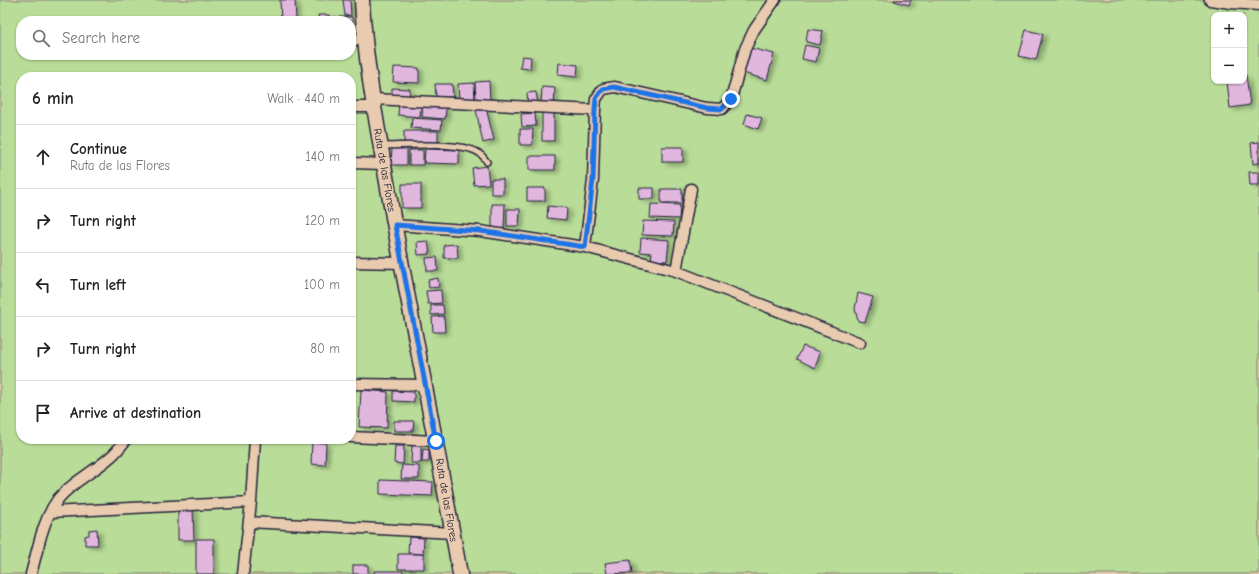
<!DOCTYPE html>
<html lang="en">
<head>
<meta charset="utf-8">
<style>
  :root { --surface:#fff; --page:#f6f6f6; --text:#222; --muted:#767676; --line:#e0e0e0 }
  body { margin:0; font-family:"Comic Neue",sans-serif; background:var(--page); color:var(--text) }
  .controls { position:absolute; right:12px; top:12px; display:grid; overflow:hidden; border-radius:8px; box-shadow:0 1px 3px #0004 }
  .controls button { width:36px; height:36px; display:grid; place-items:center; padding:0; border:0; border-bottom:1px solid var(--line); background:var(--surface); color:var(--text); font:20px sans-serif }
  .stop { position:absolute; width:12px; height:12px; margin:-9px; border:3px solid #1a73e8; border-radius:50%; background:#fff }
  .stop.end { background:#1a73e8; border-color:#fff; box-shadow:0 1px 4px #0008 }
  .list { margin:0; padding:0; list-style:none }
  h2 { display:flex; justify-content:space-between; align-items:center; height:52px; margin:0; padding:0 16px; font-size:17px }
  h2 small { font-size:13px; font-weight:400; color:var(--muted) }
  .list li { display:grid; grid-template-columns:26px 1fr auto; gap:12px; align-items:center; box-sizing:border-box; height:64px; padding:0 16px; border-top:1px solid var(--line) }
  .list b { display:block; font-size:15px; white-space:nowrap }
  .list p { margin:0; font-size:13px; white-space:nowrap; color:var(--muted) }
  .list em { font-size:13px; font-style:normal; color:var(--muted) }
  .icon { flex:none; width:22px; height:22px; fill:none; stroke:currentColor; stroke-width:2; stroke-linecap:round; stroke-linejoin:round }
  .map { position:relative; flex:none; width:1259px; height:574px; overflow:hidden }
  .search { position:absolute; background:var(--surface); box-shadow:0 1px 3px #0004; left:16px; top:16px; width:340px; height:44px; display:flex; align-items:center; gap:10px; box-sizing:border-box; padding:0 14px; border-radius:16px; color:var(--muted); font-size:15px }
  .panel { position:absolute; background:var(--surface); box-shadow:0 1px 3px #0004; left:16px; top:72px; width:340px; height:372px; border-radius:16px }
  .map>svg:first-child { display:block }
  .green { fill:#b9dd98; stroke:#6e806a; fill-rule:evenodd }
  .building { fill:#e1b7de; stroke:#22223b; filter:url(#shadow) }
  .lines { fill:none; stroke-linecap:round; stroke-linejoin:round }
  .service-casing { stroke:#22223b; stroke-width:8 }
  .minor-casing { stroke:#22223b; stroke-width:13 }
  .secondary-casing { stroke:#22223b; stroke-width:17 }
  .service { stroke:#e9ccb0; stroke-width:5 }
  .minor { stroke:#e9ccb0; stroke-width:10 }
  .secondary { stroke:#e9ccb0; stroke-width:14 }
  .route { stroke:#1a73e8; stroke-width:5 }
  .labels { text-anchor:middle; stroke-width:3; stroke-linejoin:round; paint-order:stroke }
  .street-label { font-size:11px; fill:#22223b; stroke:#e9ccb0 }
</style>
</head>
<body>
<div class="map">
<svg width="1259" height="574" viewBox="0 0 1259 574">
  <defs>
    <filter id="shadow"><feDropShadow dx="4" dy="2.5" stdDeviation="2" flood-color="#0004"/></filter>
  </defs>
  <rect width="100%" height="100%" fill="#e9ccb0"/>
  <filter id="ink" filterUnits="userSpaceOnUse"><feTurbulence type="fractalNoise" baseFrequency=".025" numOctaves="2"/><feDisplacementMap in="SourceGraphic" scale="8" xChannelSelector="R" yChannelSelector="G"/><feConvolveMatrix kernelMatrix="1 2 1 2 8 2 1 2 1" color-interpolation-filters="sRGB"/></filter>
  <g filter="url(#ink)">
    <path class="green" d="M0 0H1259V574H0ZM1214 15H1244V81H1214ZM21 21H351V55H21ZM21 77H351V439H21Z"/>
    <path class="building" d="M280 0H295L296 21H281Z
      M343 0H350L351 15 345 16Z
      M894 0H911L909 5 894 1Z
      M318 15H329V20L332 21H319Z
      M333 17H352L354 36H351V21H334Z
      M808 29 823 31 820 45 806 42Z
      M1026 30 1043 34 1036 60 1019 56Z
      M805 45 819 48 816 62 802 59Z
      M750 48 774 54 767 80 743 73Z
      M522 56 531 57 530 69 520 68Z
      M559 63 578 65 577 77 558 75Z
      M394 67 419 68V83L393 82Z
      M1244 75H1246L1250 105 1230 108 1227 81H1244Z
      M489 81 490 101 476 102 475 82Z
      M474 83 475 99 459 100 458 84Z
      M435 84H452L453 97H436Z
      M542 87 555 88 554 106H541Z
      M392 88 410 89 409 99H392Z
      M536 92 538 104 528 105 527 93Z
      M399 102 421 104 420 117 398 115Z
      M423 105 446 107 445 119 422 117Z
      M486 108 494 140 483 143 476 110Z
      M542 112 554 113V141H542Z
      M535 113 536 126 522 127 521 114Z
      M747 114 762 118 758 129 744 124Z
      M412 118 442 120 441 130 411 128Z
      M520 129H533L532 145H520Z
      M404 131H438V144H404Z
      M1259 142V163L1253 164 1251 143Z
      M662 147H683V162H662Z
      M392 148 407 149V165H391Z
      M425 149 459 150V164L424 163Z
      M409 150H423V165H409Z
      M529 156H555V170H529Z
      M487 166 489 184 474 185 472 168Z
      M1249 172H1259V185H1250Z
      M491 179H503V194H491Z
      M402 184H421V208H402Z
      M527 188H545V201H527Z
      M639 188H654V199H639Z
      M661 189H682V203H661Z
      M492 204H505L504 229H492Z
      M651 204 680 205 679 219 650 218Z
      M548 206 567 208 566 220 547 218Z
      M507 209H520L519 226H507Z
      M643 221 674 222 673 236 642 235Z
      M641 238 669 240 667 261 651 260 652 253 640 252Z
      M428 241 430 254 418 255 417 242Z
      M457 244 458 258H444V245Z
      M437 257 438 271H427L426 258Z
      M438 278 439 287 429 288 428 280Z
      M441 290 442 303 428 304 426 291Z
      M858 293 873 297 865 322 858 321 855 309Z
      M431 305H443L444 314 431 315Z
      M444 316 445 332H433L432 317Z
      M803 346 820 352 815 368 797 359Z
      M361 390 388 392 387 428 359 427Z
      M393 391 414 392V402L393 401Z
      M394 421H414L413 431H394Z
      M312 442 326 443 325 465 311 464Z
      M412 445H421V463H411Z
      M395 446H404L403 464 394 463Z
      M423 449 429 450V462H422Z
      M402 465 419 466V479H401Z
      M380 480 433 482 432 496 380 494Z
      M178 508H193L194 540H178Z
      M97 529 98 545H85V536L89 535V530Z
      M409 537 424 538 423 554 408 553Z
      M196 539H214V574H196Z
      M398 554H424V569H398Z
      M630 560 632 573 607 574 605 563Z
      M353 565H368V574H353Z
      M374 571H403V574H374Z"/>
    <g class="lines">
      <defs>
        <path id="service" d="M382 146C405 146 460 141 479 153 482 155 485 159 487 162"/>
        <path id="minor" d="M1210 0 1231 3 1259 5
          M351 40H365
          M373 99 595 110
          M351 107H374
          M351 163 384 164
          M395 225 480 231 585 247 676 271 860 343
          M585 247 593 180 595 110 596 99 603 89 615 87 707 108 722 109 731 99 745 49 754 30 775 0
          M351 262 402 263
          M676 271 691 189
          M351 384 425 385
          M351 437 436 441
          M51 512 251 502 255 439
          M249 522 453 533
          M31 574C38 549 42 521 58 499 72 482 92 473 108 459 115 454 120 447 125 441L126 439
          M243 574 251 502"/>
        <path id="secondary" d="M362 0C365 67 379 134 390 200 412 325 438 449 460 574"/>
      </defs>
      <use href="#service" class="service-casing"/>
      <use href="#minor" class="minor-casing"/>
      <use href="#secondary" class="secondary-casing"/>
      <use href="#service" class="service"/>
      <use href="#minor" class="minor"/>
      <use href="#secondary" class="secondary"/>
    </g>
  </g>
  <g class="lines" filter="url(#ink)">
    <path class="route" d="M436 441 395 225 480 231 585 247 593 180 595 110 596 98 603 89 614 87 707 108 722 109 731 99"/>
  </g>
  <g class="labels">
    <g class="street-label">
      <text transform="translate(385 170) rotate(80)" y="4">Ruta de las Flores</text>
      <text transform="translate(447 500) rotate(80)" y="4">Ruta de las Flores</text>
    </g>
  </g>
</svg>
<div class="controls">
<button>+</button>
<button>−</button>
</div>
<div class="stop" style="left:436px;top:441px"></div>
<div class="stop end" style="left:731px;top:99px"></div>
<div class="search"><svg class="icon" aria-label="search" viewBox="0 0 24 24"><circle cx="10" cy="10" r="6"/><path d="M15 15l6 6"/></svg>Search here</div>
<section class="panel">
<h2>6 min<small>Walk · 440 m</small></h2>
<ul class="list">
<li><svg class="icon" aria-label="ahead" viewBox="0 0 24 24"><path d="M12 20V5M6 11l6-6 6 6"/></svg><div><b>Continue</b><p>Ruta de las Flores</p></div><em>140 m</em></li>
<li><svg class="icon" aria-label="right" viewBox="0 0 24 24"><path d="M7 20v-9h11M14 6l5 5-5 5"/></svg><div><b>Turn right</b></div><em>120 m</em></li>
<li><svg class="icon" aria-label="left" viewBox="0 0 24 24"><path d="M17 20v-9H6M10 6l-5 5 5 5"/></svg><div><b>Turn left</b></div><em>100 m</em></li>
<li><svg class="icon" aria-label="right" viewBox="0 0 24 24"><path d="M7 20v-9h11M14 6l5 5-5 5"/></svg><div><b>Turn right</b></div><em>80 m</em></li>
<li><svg class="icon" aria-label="arrive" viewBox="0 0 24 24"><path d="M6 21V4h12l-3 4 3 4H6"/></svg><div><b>Arrive at destination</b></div></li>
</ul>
</section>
</div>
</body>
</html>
